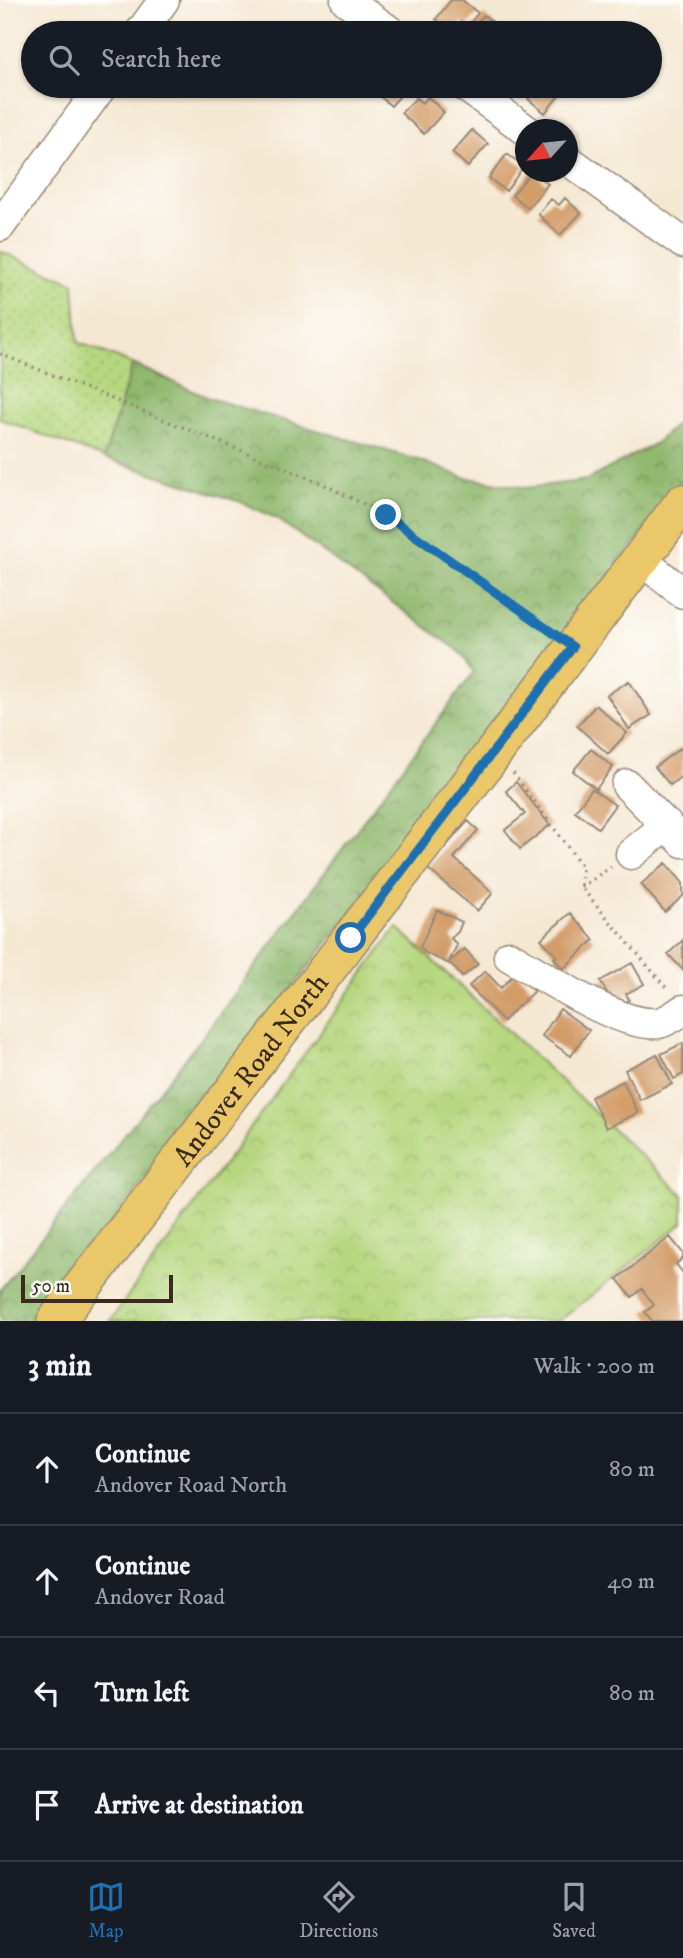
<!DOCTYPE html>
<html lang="en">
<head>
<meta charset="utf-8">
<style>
  :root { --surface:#171b24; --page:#242831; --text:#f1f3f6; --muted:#9ea1a6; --line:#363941; --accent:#1f6fb2 }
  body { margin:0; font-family:"IM FELL DW Pica",serif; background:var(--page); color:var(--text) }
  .compass { position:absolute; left:515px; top:119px; width:63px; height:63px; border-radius:50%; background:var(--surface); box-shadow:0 2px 5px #0004; rotate:243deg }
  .scale { position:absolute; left:21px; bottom:18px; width:152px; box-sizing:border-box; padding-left:7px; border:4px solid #3b2a1e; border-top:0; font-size:19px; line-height:24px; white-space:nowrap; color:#3b2a1e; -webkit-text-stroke:5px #fdfcf7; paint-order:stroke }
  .stop { position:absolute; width:21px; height:21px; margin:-16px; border:5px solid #1f6fb2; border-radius:50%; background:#fff }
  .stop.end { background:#1f6fb2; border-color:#fff; box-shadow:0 2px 7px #0008 }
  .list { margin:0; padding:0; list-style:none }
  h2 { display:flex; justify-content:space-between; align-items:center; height:91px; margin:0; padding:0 28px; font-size:30px }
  h2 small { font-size:23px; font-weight:400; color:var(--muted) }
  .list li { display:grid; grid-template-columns:46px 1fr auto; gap:21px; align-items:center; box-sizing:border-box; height:112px; padding:0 28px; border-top:2px solid var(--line) }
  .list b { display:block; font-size:26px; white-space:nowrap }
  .list p { margin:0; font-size:23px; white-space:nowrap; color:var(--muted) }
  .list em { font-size:23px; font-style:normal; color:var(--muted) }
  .icon { flex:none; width:38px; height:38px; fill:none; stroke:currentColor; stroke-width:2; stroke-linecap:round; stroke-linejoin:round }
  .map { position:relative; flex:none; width:683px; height:1321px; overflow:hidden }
  .search { position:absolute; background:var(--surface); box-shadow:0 2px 5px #0004; left:21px; right:21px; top:21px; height:77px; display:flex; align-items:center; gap:18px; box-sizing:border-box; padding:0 24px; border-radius:38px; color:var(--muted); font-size:26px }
  .sheet { height:539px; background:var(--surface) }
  nav { display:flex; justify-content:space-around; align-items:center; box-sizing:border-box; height:98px; border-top:2px solid var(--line); background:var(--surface); font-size:19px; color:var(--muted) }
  nav a { display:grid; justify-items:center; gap:4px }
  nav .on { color:var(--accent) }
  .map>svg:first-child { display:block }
  .grass { fill:url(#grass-dots); stroke:#78804e; stroke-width:2 }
  .forest { fill:url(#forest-crowns); stroke:#667146; stroke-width:2 }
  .park { fill:url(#park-crowns); stroke:#78804e; stroke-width:2 }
  .building { fill:#d39d6a }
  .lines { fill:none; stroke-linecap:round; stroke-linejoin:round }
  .minor-casing { stroke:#988978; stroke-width:33 }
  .major-casing { stroke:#988978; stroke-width:40 }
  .path { stroke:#988978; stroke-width:3.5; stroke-dasharray:2 5; stroke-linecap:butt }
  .minor { stroke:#fff; stroke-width:30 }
  .major { stroke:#eac769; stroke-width:37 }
  .route { stroke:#1f6fb2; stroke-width:9 }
  .labels { text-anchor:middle; stroke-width:5; stroke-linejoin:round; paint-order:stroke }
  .street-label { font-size:28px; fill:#3b2a1e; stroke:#fdfcf7 }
</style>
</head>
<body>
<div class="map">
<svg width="683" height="1321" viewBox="0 0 683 1321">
  <defs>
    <pattern id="grass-dots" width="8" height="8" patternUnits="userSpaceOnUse" patternTransform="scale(1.75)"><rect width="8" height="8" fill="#b6d77f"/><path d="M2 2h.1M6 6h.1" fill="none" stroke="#9db96d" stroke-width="1.8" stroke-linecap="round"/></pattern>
    <pattern id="forest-crowns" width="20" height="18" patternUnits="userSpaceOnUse" patternTransform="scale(1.75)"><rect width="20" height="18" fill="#90b86e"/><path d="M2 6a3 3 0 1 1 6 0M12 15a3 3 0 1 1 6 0" fill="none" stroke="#77965a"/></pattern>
    <pattern id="park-crowns" width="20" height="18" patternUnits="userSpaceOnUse" patternTransform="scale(1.75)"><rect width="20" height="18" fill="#b6d77f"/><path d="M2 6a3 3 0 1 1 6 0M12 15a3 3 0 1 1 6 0" fill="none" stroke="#9db96d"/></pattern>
  </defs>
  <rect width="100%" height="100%" fill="#fdfcf7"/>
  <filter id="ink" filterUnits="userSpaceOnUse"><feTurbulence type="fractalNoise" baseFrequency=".0143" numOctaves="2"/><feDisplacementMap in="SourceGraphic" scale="14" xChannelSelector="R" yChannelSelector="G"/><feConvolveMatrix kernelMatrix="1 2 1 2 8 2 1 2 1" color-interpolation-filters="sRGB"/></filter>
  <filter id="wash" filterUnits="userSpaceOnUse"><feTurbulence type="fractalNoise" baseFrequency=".00686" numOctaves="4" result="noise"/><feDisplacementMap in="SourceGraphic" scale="28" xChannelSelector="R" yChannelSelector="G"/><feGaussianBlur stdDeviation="1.57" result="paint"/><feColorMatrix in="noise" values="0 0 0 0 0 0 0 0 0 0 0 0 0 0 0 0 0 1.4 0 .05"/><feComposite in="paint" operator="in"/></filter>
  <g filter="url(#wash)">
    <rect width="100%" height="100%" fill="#f5e8d3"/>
    <path class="grass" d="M0 251 74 283 78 342 133 364 104 458 0 419Z"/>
    <path class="forest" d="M133 364 209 398 418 460 463 477 527 488 587 480 656 443 683 418V481L36 1321H0V1290L198 1043 474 672 459 651 276 518 241 502 104 458Z"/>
    <path class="park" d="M397 927 683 1195V1223L559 1321H110Z"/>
    <g id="blocks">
      <path class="building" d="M451 0H462L478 13 467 27 461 22 453 33 436 19Z
        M484 15 505 33H468Z
        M380 86H409L391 106 375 92Z
        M529 86H560L564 89 545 113 528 99 535 91Z
        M428 97 444 112 424 134 401 113 416 98 422 103Z
        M472 130 488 144 468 167 452 153Z
        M507 154 524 166 506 191 489 178Z
        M531 172 548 184 528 208 512 195Z
        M565 198 581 213 560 235 538 214 551 199 559 205Z
        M629 681 651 715 629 729 607 695Z
        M596 705 627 733 608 754 577 726Z
        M680 748 683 751V775L670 785 655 767Z
        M591 749 613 767 596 789 573 771Z
        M516 782 550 825 520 849 505 830 525 814 506 791Z
        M592 789 615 805 598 828 575 811Z
        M468 821 478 830 454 858 493 893 477 911 427 868Z
        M666 863 683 883V896L665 912 641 884Z
        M437 910 462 922 458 932 451 938 457 945 449 962 465 949 478 964 462 977 452 965 425 953 420 947Z
        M570 913 594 940 563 969 554 958 557 956 541 939Z
        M683 940V970L668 954Z
        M632 963 644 984 626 994 629 1000 616 1008 600 981Z
        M485 971 501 988 516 972 534 991 503 1021 469 986Z
        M560 1009 589 1030 571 1056 542 1036Z
        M683 1043V1074L674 1079 661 1054Z
        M657 1054 672 1084 640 1100 625 1070Z
        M623 1081 638 1113 606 1128 591 1097Z
        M670 1237 683 1253V1258L676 1264 683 1273V1321H652L645 1312 654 1305 642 1289 632 1297 617 1279Z"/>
    </g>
  </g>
  <g filter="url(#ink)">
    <use href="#blocks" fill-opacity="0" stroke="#988978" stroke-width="2"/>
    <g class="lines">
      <defs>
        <path id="minor" d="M346 0 392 33
          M140 33 164 0
          M465 86 526 130
          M568 160 683 243
          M0 226 102 86
          M640 559 683 593
          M627 785 683 842
          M631 854 667 825
          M509 956C544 976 620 1028 659 1023 667 1021 676 1015 683 1010"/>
        <g id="major">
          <path id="s1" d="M56 1321 496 750 683 503"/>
        </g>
      </defs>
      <use href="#minor" class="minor-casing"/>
      <use href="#major" class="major-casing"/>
      <path class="path" d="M0 354 319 482 386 515 552 632
        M513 773 582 866 581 887 668 990
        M581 887 611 867"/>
      <use href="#minor" class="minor"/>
      <use href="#major" class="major"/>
    </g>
  </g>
  <g class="lines" filter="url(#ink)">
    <path class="route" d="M351 938 573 647 386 515"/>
  </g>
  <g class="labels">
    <g class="street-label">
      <text dy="10" stroke="none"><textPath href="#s1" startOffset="318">Andover Road North</textPath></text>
    </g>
  </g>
</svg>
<svg class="compass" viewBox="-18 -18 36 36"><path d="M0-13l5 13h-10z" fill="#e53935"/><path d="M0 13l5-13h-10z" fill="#9ea1a6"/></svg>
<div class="scale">50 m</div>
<div class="stop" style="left:351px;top:938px"></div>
<div class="stop end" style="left:386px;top:515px"></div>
<div class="search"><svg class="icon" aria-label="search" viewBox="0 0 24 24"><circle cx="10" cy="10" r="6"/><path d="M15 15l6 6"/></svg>Search here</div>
</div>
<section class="sheet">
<h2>3 min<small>Walk · 200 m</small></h2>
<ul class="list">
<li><svg class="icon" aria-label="ahead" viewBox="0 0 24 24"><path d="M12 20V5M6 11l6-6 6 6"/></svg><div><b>Continue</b><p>Andover Road North</p></div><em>80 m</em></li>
<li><svg class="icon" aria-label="ahead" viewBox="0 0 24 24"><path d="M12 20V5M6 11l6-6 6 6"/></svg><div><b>Continue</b><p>Andover Road</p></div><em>40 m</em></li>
<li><svg class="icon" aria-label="left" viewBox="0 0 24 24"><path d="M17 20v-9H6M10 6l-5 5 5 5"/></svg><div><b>Turn left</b></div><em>80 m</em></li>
<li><svg class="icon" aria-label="arrive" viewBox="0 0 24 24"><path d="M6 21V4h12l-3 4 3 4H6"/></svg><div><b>Arrive at destination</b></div></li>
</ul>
</section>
<nav>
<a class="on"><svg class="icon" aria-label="map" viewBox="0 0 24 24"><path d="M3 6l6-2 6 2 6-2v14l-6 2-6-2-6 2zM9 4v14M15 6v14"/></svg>Map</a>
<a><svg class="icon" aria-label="directions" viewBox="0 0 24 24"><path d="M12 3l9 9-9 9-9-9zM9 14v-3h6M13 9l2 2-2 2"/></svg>Directions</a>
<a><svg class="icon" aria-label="saved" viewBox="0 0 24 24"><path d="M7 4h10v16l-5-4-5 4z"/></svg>Saved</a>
</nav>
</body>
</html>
